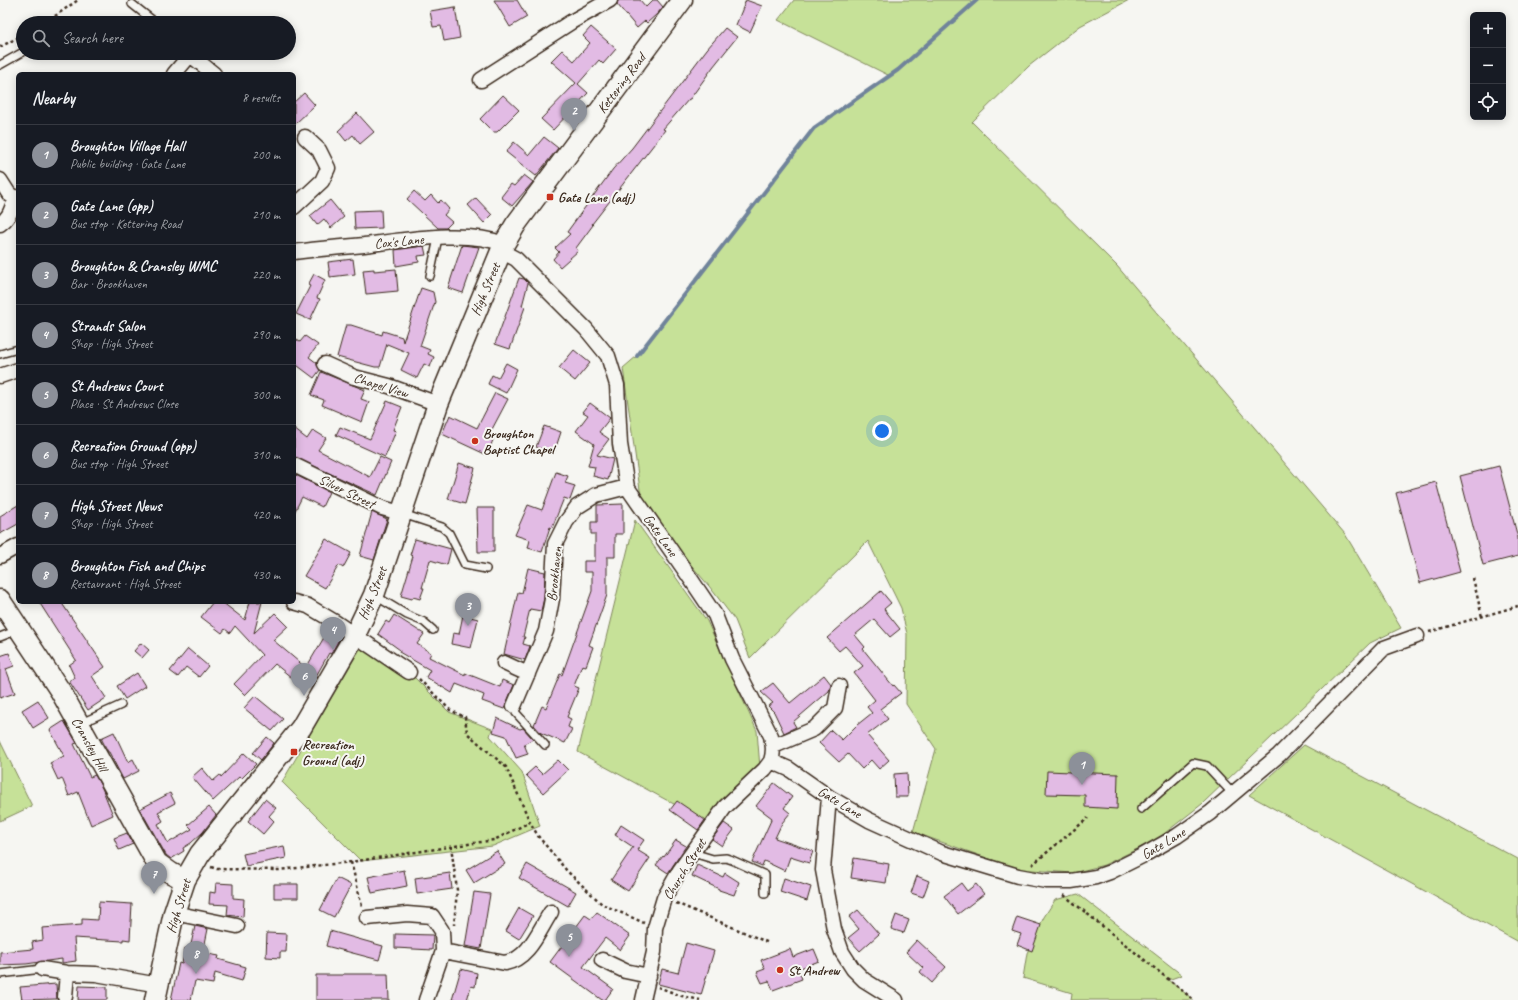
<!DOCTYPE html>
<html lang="en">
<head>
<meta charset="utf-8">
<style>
  :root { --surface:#171b24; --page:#242831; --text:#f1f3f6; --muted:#9ea1a6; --line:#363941; --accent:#8c9099 }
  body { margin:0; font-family:Caveat,sans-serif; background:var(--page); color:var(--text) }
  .controls { position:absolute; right:12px; top:12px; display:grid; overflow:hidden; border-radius:6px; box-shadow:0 2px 10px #0003 }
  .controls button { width:36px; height:36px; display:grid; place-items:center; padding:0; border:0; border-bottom:1px solid var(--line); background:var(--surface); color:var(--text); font:20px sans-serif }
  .you { position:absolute; left:882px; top:431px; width:14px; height:14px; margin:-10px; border:3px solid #fff; border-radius:50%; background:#1a73e8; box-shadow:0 0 0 6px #1a73e833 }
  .badge { display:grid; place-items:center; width:26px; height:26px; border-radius:50%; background:var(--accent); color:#fff; font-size:13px; font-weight:700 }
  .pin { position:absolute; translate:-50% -33px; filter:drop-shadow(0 1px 2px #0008) }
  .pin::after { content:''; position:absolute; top:21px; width:14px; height:12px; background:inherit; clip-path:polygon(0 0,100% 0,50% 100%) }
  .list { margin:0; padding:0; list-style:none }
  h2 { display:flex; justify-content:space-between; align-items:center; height:52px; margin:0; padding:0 16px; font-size:17px }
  h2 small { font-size:13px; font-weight:400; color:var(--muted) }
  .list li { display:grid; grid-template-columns:26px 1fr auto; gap:12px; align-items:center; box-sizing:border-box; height:60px; padding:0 16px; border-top:1px solid var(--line) }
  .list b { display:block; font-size:15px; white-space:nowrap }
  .list p { margin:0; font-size:13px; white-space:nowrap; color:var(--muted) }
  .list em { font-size:13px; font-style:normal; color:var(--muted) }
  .icon { flex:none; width:22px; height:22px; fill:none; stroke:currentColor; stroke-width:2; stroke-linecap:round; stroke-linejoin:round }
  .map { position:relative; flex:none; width:1518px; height:1000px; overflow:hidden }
  .search { position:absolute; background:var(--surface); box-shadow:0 2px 10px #0003; left:16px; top:16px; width:280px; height:44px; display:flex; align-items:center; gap:10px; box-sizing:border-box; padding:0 14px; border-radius:22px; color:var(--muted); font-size:15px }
  .panel { position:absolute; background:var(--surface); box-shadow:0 2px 10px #0003; left:16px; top:72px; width:280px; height:532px; border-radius:6px }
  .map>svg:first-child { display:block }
  .green { fill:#c6e198; stroke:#80865b }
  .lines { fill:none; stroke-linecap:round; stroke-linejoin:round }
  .stream { stroke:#6f839a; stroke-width:4 }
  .building { fill:#e2bbe4; stroke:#3b2a1e }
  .lane-casing { stroke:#3b2a1e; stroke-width:10 }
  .street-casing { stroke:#3b2a1e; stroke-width:17 }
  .secondary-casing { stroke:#3b2a1e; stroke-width:23 }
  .path { stroke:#3b2a1e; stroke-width:2.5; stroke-dasharray:3 3; stroke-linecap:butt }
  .lane { stroke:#f6f6f2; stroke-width:7 }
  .street { stroke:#f6f6f2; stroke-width:14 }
  .secondary { stroke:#f6f6f2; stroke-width:20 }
  .poi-dot { fill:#c8321e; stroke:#f6f6f2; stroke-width:1.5 }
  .labels { text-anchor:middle; stroke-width:4; stroke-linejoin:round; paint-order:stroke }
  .street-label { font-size:14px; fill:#3b2a1e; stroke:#f6f6f2 }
  .poi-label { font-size:14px; font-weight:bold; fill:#3b2a1e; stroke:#f6f6f2; text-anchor:start }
</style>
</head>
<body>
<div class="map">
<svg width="1518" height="1000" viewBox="0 0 1518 1000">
  <rect width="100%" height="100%" fill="#f6f6f2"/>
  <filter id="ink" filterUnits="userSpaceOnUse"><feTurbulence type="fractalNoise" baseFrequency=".025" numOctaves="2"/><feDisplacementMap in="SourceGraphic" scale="8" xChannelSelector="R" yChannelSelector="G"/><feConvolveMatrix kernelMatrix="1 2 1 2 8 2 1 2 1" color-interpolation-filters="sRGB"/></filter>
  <g filter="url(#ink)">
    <path class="green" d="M794 0H1129L1080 26 1029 66 972 122 1117 266 1345 534 1401 628 1370 643 1202 804 1156 840 1104 865 1073 873 1018 869 913 832 936 749 906 704 907 634 901 608 868 541 750 658 735 620 709 586 669 539 641 497 623 368 637 356 814 128 890 76 778 20Z
      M635 520 707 621 757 731 760 768 707 822 578 752Z
      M364 642 409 672 449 712 492 729 490 736 522 772 540 826 493 846 361 861 282 782Z
      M0 741 32 806 0 821Z
      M1304 745 1518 859V942L1249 795Z
      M1078 894 1182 975 1168 980 1194 1000H1071L1072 993 1023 978 1027 953 1044 917 1055 900Z"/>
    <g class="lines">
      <path class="stream" d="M637 356 814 128 898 70 977 0"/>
    </g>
    <path class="building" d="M494 0H517L527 17 510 27Z
      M618 0H640L646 7 653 0H657L663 7 657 14 647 23 645 21 637 28 617 4Z
      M746 0 762 6 750 32 736 25Z
      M455 7 460 38 444 41 441 26 433 27 430 11Z
      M591 27 616 49 603 64 599 60 578 84 588 93 553 130 541 119 576 83 551 61 562 50 574 61 590 43 583 36Z
      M725 28 737 37 713 67 690 99H689L663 129 665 130 592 224 593 225 576 248 578 251 560 267 553 259 559 252 555 248 570 234 567 232 613 169 632 148 707 49Z
      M304 93 315 105 294 125V102Z
      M503 95 519 110 497 132H493L480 119Z
      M357 113 374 132 360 144 353 135 346 141 338 131Z
      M544 137 558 148 536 176 506 152 514 142 529 155Z
      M524 175 533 182 512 206 501 197 511 184 514 186Z
      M414 191 425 201 431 195 438 203 441 200 449 209 444 215 452 222 446 228H438L407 199Z
      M476 198 492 215 484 223 468 205Z
      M330 200 344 217 331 228 324 219 317 225 310 216Z
      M381 210 382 228 355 229 354 211Z
      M462 245 479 247 463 293 448 288Z
      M424 246 426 255 418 256 419 262 396 266 395 250Z
      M353 259 355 274 330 277 328 262Z
      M374 269V271L396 269 398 291 366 294 363 270Z
      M314 274 325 280 317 298 320 299 310 320 296 314 310 286 308 285Z
      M519 278 524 279 528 283 522 306 525 307 510 349 495 344Z
      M421 288 433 292 435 302 420 346 430 350 428 354 434 357 430 367 424 364 417 378 401 370 409 353 387 344 380 367H375L337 357 346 325H351L382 335 383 331 402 337 403 342Z
      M305 336 318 345 309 357 317 363V365L320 370 314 378 294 363V338L300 342Z
      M574 350 590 363 575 381 559 368Z
      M506 363 517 369 506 393 488 384 492 375 498 378Z
      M321 372 365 390 361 399 369 402 362 422 322 405 324 400 311 395Z
      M495 393 508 399 490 433 495 435 487 455 442 434 450 415 477 428Z
      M387 401 402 407 393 430 396 431 385 457 336 435 340 427 370 439Z
      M590 403 610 418 599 432 609 439 597 455 613 459 608 480 593 476 595 467 588 466 594 444 576 431 588 415 583 412Z
      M544 426 561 432 554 453 536 447Z
      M294 429 307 439 313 430 326 438 318 450 370 477 380 457 391 462 377 495 294 457Z
      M459 463 475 468 465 504 448 499Z
      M1499 466 1518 538V556L1483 565 1460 476Z
      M556 472 568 476 565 483 575 486 570 500 564 498 552 528 550 527 542 552 528 548 530 540 515 535 528 505 542 510Z
      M294 474 329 492 322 507 302 497 294 513Z
      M1436 482 1460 572 1420 583 1396 493Z
      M623 504V534H615V557H607V595L589 645 593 647 586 666 582 665 574 686 579 688 567 717 571 719 568 727 572 729 565 743 541 733 534 725 542 706 546 708 560 674 562 675 592 591V572H584V561H595V534H591V522H597V505Z
      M18 505V524L0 534V516Z
      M477 508H494V552H478Z
      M372 512 387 519 374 560 360 556Z
      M326 539 351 553 343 568 339 565 325 588 304 576Z
      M415 539 451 549 447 565 430 560 422 588H424L420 599 413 597 412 599 401 596 413 556 410 555Z
      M528 568 545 572 544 598 541 611 530 609 523 637H525L523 644 530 646 525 660 504 654 518 592 522 593Z
      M881 591 891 603 884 609 900 629 890 637 874 619 855 635 865 647 863 649 893 686 894 685 901 693 880 709 888 719 867 735 889 760 879 769 871 760 862 769 848 754 839 762 819 743 831 730 842 740 857 725 872 713 867 707 875 700 854 673 863 666 845 646 839 651 827 638Z
      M39 602H61L105 667 92 676 106 698 88 710 69 681 75 678 69 665 76 660Z
      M213 602H222L245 620 250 602H262L254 633 275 613 288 626 273 640 306 668 329 629 341 636 331 654 329 653 311 685 294 675 292 678 275 664 245 695 234 684 262 655 235 626 230 633 225 629 222 633 201 617Z
      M394 615 424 634 417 644 431 653 429 657 465 675V673L500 687 502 680 514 685 504 709 482 701 484 695 456 684 452 693 426 677 430 670 399 652 400 650 378 634 386 621 389 623Z
      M463 615 478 619 471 648 451 644 453 633 459 634Z
      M141 643 149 650 142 658 134 651Z
      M188 649 208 666 199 677 186 667 178 677 170 671Z
      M9 653 14 666 6 669 15 693 0 698V656Z
      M137 673 145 686 125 699 117 686Z
      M824 675 831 684 829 691 793 722 796 727 784 733 774 712 768 706 773 703 761 692 773 683 790 703Z
      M255 696 283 719 272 731 244 708Z
      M38 700 49 718 33 728 22 710Z
      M497 718 520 729 523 728 533 739 524 744 528 754 516 758 506 736 493 732Z
      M64 721 77 743 74 744 90 777 95 775 102 788 113 815 91 825 78 792 69 796 62 778 58 780 50 763 64 756 50 730Z
      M114 732 128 762 133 759 139 771 123 779 109 752H108L101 738Z
      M267 737 274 743 261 760 253 753Z
      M244 753 256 764 241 779 239 777 213 801 192 777 202 768 213 781 220 775 221 777Z
      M558 760 568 770 543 793 526 775 535 767 542 774Z
      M1047 771 1118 774 1117 809 1085 807V795L1046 794Z
      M907 773 908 797H895L894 774Z
      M774 783 792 797 784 808 790 813 782 823 775 838 813 851 809 863 790 857 785 871 764 861 762 866 752 862 772 818 756 806Z
      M170 793 175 803 158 812 163 821 158 824 168 843 192 829 188 825 209 807 216 815 203 832 191 843 183 848 184 851 171 859 166 855 140 809Z
      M265 799 276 808 269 816 274 821 263 834 248 821Z
      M677 801 705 820 698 830 670 810Z
      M724 823 734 830 722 846 712 839Z
      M621 825 644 840 637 850 650 858 628 891 611 880 633 847 615 835Z
      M127 833 133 844 119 850 114 838Z
      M676 840 686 846 668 873 656 865 663 856 664 857Z
      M284 846 286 858 246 866 243 854Z
      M497 851 505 864 474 883 466 870Z
      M854 858 889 864 886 883 851 878Z
      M527 864 576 892 568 906 519 878Z
      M697 865 723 877 725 873 739 882 734 895 719 890V889L692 876Z
      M404 870 407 886 372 893 368 877Z
      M450 873 452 889 417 894 415 878Z
      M917 876 929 881 923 897 911 893Z
      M337 878 351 885 334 917 320 910Z
      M784 878 811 887 807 901 780 892Z
      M216 883 233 884V898L244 899 243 917 227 915 228 905 209 904 210 892 215 893Z
      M961 883 967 891 976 884 984 894 958 914 944 896Z
      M274 884H298V898H274Z
      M474 892 490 894 481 949 465 946Z
      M99 902 132 904 130 940 123 939V941L74 938 76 961 62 963V959L26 964 0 965V952L33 949 32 942 43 940 42 928 82 925V919L98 920Z
      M519 908 533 916 519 939 506 931Z
      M858 910 879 934 860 951 848 938 859 929 849 917Z
      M597 912 630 936 620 950 605 938 583 967 613 989 605 1000H602L550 962 585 915 591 919Z
      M896 915 909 920 904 933 891 929Z
      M1017 917 1041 925 1032 951 1017 945 1021 934 1012 931Z
      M195 926 208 929 203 953 219 956 218 959 246 967 242 981 215 973 213 984 195 981 191 1000H171L179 963 182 964 185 948 190 949Z
      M330 931 383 946 379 960 326 946Z
      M267 933 287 934 286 952H280V958L266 957Z
      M395 934 433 935 432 950 395 948Z
      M917 940 946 967 932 983 920 972 923 968 906 952Z
      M686 943 714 951 701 995 658 984 662 969 678 973Z
      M790 949 793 957 814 949 819 961 798 969 802 979 773 990 769 981 762 983 757 972 765 969 761 960Z
      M461 969 477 973 475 987 471 986 467 1000H452Z
      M343 974H388L389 1000H316V975H343Z
      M56 984 57 999 22 1000 20 987Z
      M79 986 107 987V1000H78Z"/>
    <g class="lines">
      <defs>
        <path id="lane" d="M132 4 156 23
          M0 65 23 52
          M430 276 438 238
          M0 354 18 349
          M403 514 442 527 449 533 465 565 486 569
          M374 595 407 615 424 622 433 630
          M0 637 18 630
          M514 706 516 713 545 745
          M79 724 121 705
          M1141 809 1193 763 1207 766 1233 794
          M693 853 713 859 726 858 732 860 765 875V893
          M0 974 42 969"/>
        <path id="street" d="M188 53 214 74
          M174 74 190 55
          M481 80 571 22 610 0
          M0 180 9 194 16 199
          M294 207 322 181 328 168 319 150 305 137
          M0 224C14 214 10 205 18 197
          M501 251 516 259 586 329 608 356 617 385 620 444 627 487 686 572 715 615 732 659 771 736C773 746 774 751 771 761L789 769 829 797 869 820 942 853 1018 876 1046 881H1071L1096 877 1110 872 1142 856 1177 836 1210 813 1279 755 1384 648 1417 636
          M294 252C317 249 341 247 364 245 406 240 465 229 504 244
          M325 364 354 377 389 386 438 404
          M0 376 18 370
          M294 465 382 508 401 513
          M0 556 18 546
          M294 602 308 606 335 622 409 672
          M504 663 528 674
          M514 706 546 631 552 599 555 544 566 522 577 507 596 495 627 487
          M774 746 814 729 835 708 839 686
          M829 797 823 870 834 929 842 952 853 969 864 980 896 1000
          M174 913 237 926
          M367 918 407 914 432 916 442 931 443 951 505 963C529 959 539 930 551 912
          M602 960 625 971 649 976
          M42 969 67 973 96 974 159 985
          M65 997 67 973
          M426 1000 443 951
          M643 1000 654 952 655 928 664 898 680 870 725 807 765 769 771 761"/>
        <path id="secondary" d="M0 600 61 692 157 863 171 873 185 880
          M155 1000 174 913 185 880 200 854 301 728 355 635 374 595 438 404 504 244 516 224 682 0"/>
      </defs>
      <use href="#lane" class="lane-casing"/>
      <use href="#street" class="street-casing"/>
      <use href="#secondary" class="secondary-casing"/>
      <path class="path" d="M45 23 78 0
        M0 47 23 35
        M1473 578 1482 617
        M1429 632 1518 606
        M419 679 450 710 465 717 467 733 506 767 530 822 538 836 567 871 602 904 644 923
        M451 846 457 890 454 925
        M351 862 362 906
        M1032 865 1088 818
        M211 867 217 869 279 870 351 862 494 840 530 822
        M1064 895 1194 1000
        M676 903 769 943
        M658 987 682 996 700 1000"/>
      <use href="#lane" class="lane"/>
      <use href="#street" class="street"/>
      <use href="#secondary" class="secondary"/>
    </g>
  </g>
  <g class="poi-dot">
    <rect x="546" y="193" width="8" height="8" rx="2"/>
    <circle cx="475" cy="441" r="4"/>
    <rect x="290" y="748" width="8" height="8" rx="2"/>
    <circle cx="780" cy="970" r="4"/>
  </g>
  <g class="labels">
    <g class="street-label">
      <text transform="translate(621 83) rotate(-53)" y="5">Kettering Road</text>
      <text transform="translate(399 241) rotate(-6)" y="5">Cox's Lane</text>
      <text transform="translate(485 289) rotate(-67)" y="5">High Street</text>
      <text transform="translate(381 385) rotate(17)" y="5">Chapel View</text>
      <text transform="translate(347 491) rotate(26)" y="5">Silver Street</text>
      <text transform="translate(661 535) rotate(55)" y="5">Gate Lane</text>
      <text transform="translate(554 574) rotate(-84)" y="5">Brookhaven</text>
      <text transform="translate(372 593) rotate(-68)" y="5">High Street</text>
      <text transform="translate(90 744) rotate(61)" y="5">Cransley Hill</text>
      <text transform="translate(840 802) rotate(31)" y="5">Gate Lane</text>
      <text transform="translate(1163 843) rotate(-31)" y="5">Gate Lane</text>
      <text transform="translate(684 869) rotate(-58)" y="5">Church Street</text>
      <text transform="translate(178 906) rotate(-73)" y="5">High Street</text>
    </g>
    <g class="poi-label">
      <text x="558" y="202">Gate Lane (adj)</text>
      <text x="483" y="438">Broughton<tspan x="483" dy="16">Baptist Chapel</tspan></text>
      <text x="302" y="749">Recreation<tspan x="302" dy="16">Ground (adj)</tspan></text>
      <text x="788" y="975">St Andrew</text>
    </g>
  </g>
</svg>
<div class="controls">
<button>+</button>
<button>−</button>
<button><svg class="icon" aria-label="locate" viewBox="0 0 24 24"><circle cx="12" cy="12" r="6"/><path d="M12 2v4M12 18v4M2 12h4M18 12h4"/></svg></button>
</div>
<div class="you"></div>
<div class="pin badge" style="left:1082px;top:785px">1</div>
<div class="pin badge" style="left:574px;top:131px">2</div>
<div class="pin badge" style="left:468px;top:626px">3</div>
<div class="pin badge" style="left:333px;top:650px">4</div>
<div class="pin badge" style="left:569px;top:957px">5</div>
<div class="pin badge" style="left:304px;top:696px">6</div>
<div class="pin badge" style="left:154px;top:894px">7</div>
<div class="pin badge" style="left:196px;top:974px">8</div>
<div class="search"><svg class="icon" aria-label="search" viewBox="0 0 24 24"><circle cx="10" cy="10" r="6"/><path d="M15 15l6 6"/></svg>Search here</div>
<section class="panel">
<h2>Nearby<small>8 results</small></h2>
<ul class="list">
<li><span class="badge">1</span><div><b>Broughton Village Hall</b><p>Public building · Gate Lane</p></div><em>200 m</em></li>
<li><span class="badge">2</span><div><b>Gate Lane (opp)</b><p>Bus stop · Kettering Road</p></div><em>210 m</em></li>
<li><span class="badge">3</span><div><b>Broughton &amp; Cransley WMC</b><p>Bar · Brookhaven</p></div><em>220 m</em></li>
<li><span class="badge">4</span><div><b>Strands Salon</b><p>Shop · High Street</p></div><em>290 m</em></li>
<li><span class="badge">5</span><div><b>St Andrews Court</b><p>Place · St Andrews Close</p></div><em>300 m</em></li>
<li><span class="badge">6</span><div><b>Recreation Ground (opp)</b><p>Bus stop · High Street</p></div><em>310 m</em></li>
<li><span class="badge">7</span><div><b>High Street News</b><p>Shop · High Street</p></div><em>420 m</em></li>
<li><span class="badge">8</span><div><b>Broughton Fish and Chips</b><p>Restaurant · High Street</p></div><em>430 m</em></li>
</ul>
</section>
</div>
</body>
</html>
